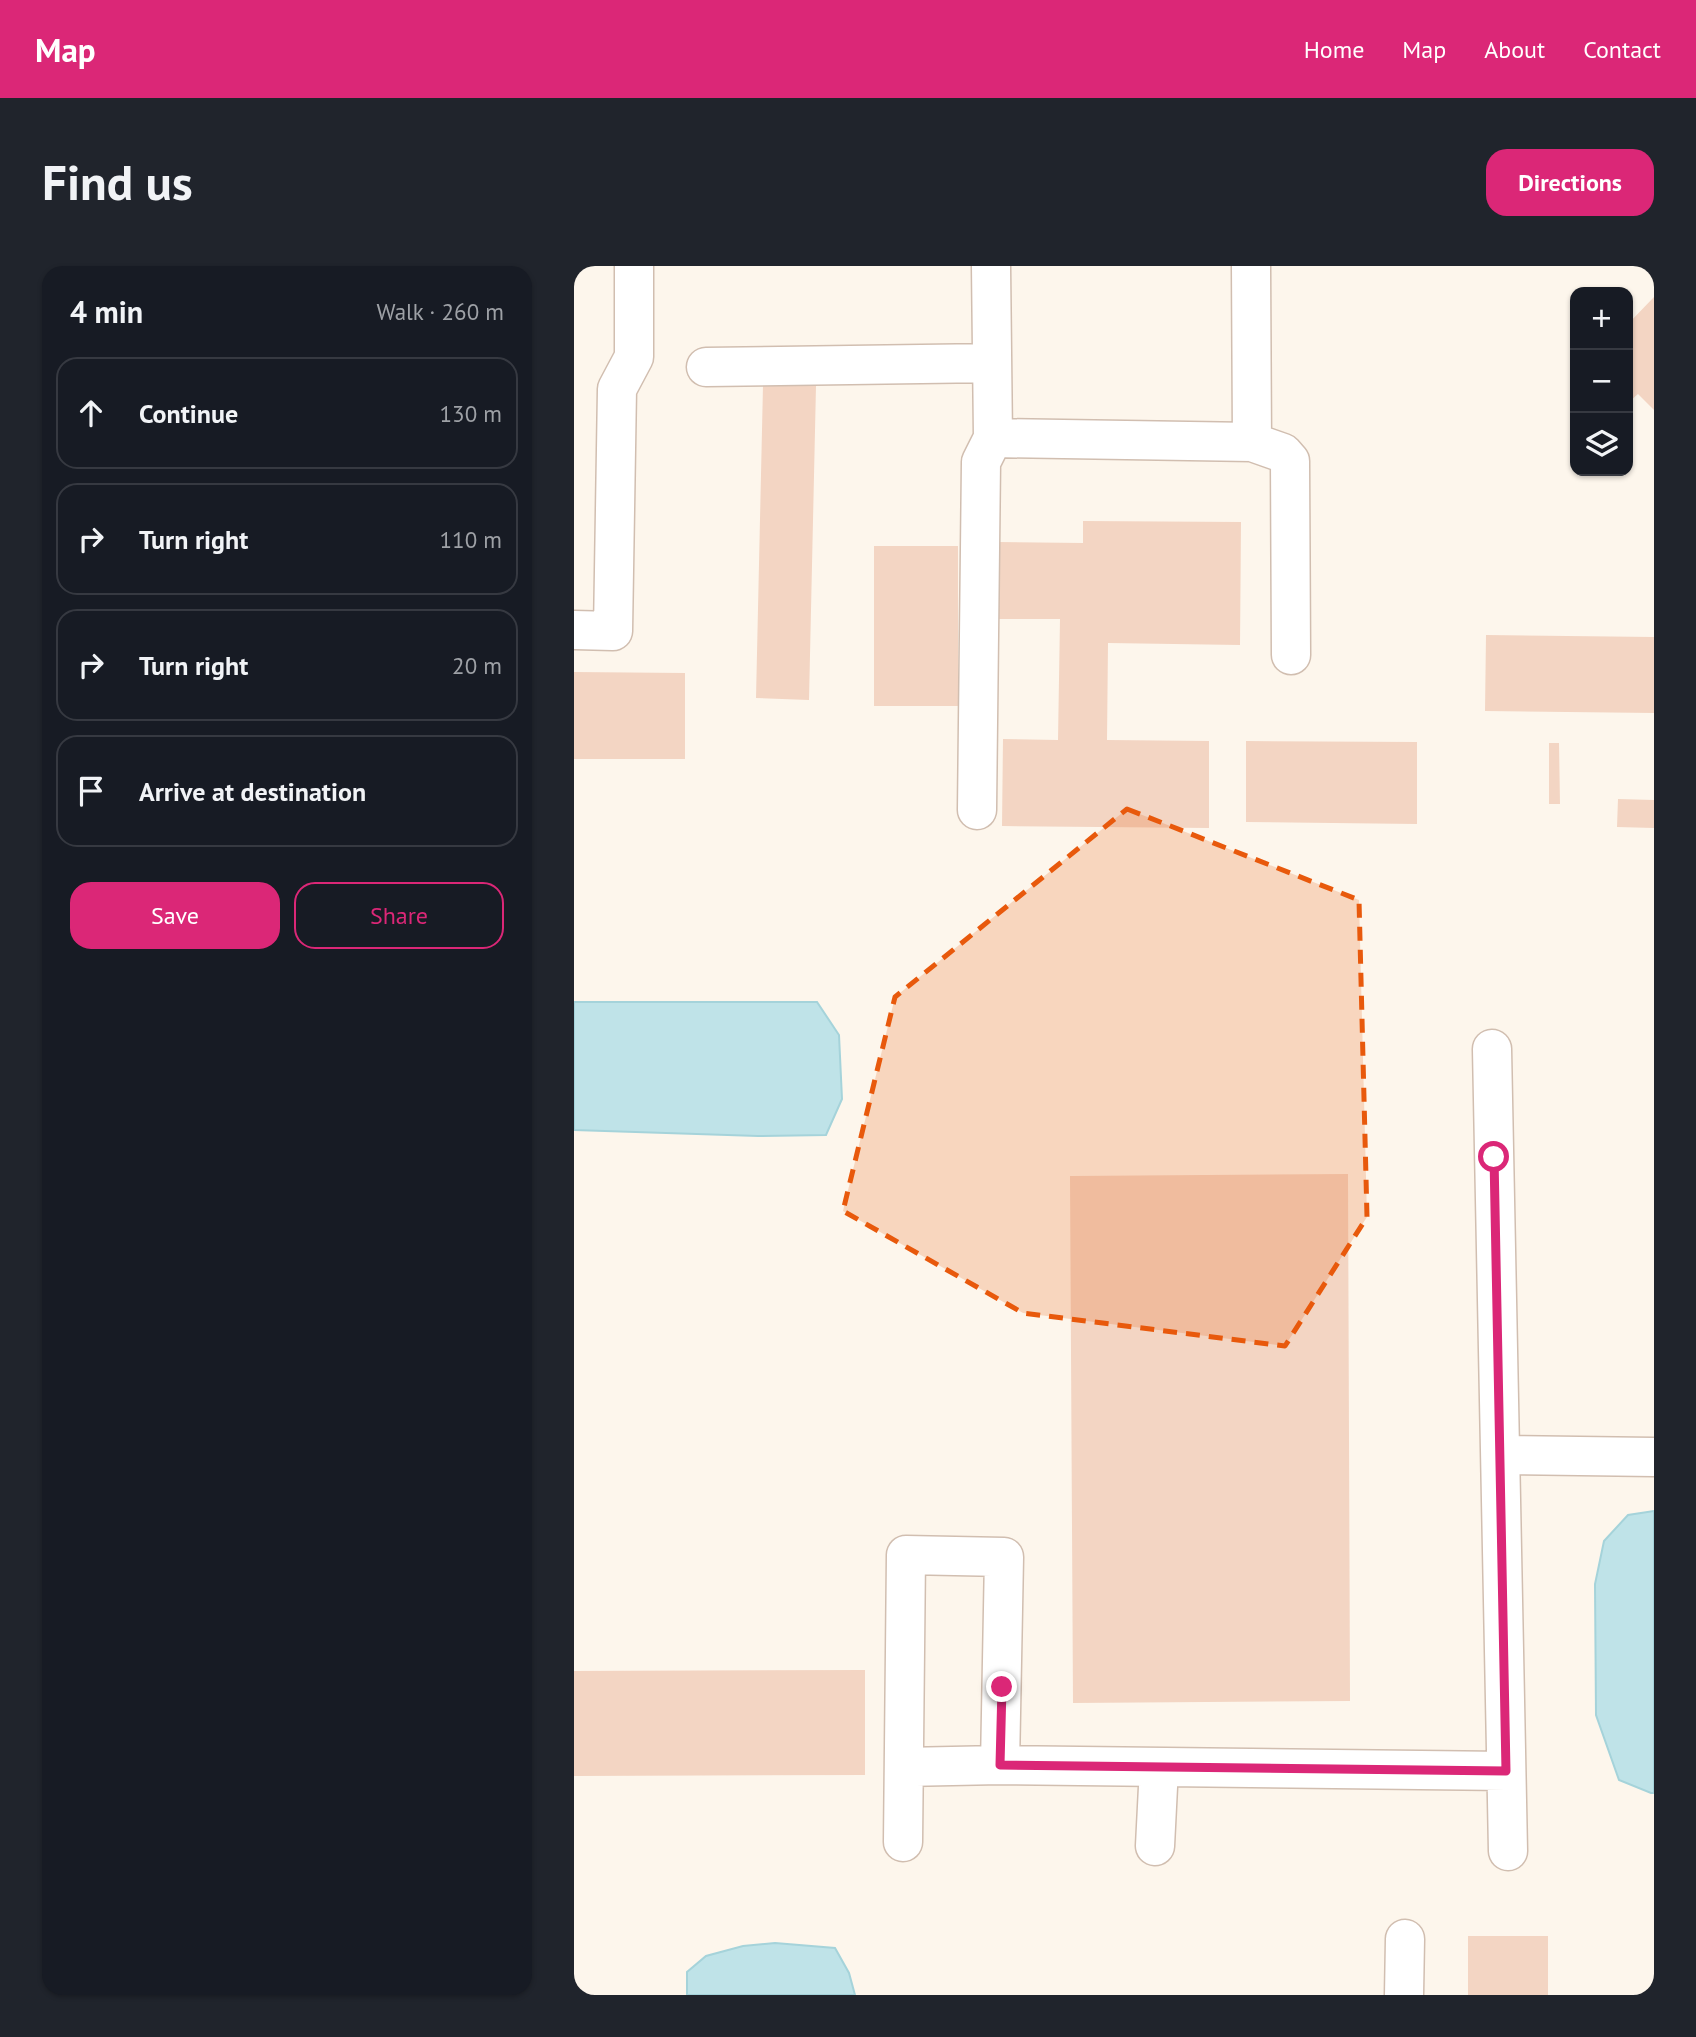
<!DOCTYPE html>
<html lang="en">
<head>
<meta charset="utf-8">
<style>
  :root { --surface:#171b24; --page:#20242c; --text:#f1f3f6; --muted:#9ea1a6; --line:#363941; --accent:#db2777 }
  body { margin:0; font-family:"PT Sans",sans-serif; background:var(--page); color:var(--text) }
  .controls { position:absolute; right:21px; top:21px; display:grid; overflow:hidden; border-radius:14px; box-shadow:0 2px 5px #0004 }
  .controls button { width:63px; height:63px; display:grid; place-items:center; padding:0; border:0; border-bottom:2px solid var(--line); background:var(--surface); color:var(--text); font:35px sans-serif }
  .stop { position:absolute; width:21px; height:21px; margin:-16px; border:5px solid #db2777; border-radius:50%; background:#fff }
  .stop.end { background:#db2777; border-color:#fff; box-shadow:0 2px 7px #0008 }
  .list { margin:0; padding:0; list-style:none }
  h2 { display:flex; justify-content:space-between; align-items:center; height:91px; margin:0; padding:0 28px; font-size:30px }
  h2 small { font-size:23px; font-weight:400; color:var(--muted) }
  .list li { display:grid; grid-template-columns:46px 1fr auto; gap:21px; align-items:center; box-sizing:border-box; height:112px; margin:0 14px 14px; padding:0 14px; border:2px solid var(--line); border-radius:21px }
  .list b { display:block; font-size:26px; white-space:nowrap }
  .list em { font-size:23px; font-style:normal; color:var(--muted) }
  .actions { display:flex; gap:14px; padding:21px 28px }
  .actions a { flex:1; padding:16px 0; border:2px solid var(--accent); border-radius:21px; text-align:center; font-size:24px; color:var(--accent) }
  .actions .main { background:var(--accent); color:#fff }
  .icon { flex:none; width:38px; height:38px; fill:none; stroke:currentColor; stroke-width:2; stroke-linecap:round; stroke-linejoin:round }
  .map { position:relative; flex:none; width:1080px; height:1729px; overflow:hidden; border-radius:21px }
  header { display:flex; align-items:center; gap:42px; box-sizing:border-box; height:98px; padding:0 35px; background:var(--accent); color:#fff }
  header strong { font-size:33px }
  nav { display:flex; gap:38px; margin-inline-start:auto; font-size:24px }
  .intro { display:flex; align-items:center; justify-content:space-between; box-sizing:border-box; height:168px; padding:0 42px }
  h1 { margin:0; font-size:49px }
  .button { padding:18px 32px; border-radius:21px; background:var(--accent); color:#fff; font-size:24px; font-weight:700 }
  main { display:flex; gap:42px; padding:0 42px }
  aside { flex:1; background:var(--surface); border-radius:21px; box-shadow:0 2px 5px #0004 }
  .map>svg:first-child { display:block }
  .water { fill:#bfe3e8; stroke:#a5d3da; stroke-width:2 }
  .building { fill:#f3d5c3 }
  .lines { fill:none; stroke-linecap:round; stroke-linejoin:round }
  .minor-casing { stroke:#d1beb0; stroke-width:41 }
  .minor { stroke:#fff; stroke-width:38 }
  .route { stroke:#db2777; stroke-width:9 }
  .marked { fill:#e8590c; fill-opacity:0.2; stroke:#e8590c; stroke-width:5; stroke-dasharray:14 9; stroke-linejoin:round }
</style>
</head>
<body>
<header>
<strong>Map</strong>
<nav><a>Home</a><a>Map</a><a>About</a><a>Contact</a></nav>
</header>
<div class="intro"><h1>Find us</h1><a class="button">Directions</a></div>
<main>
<aside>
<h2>4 min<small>Walk · 260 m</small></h2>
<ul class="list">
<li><svg class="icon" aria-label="ahead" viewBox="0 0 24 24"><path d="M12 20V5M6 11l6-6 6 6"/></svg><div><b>Continue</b></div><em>130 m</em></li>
<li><svg class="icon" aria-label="right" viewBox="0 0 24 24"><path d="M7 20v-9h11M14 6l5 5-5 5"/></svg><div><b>Turn right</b></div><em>110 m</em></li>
<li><svg class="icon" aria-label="right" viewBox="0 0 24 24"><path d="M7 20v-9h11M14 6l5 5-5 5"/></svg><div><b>Turn right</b></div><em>20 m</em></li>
<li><svg class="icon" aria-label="arrive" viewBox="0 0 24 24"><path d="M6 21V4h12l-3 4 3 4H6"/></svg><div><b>Arrive at destination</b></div></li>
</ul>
<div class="actions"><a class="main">Save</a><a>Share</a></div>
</aside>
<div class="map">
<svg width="1080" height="1729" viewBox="0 0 1080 1729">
  <rect width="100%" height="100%" fill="#fdf6ec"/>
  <path class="water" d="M0 736H243L265 769 268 833 252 869 184 870 0 864Z
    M1080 1245V1527H1077L1045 1514 1022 1449 1021 1318 1030 1275 1054 1249Z
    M201 1677 261 1682 275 1707 281 1729H113V1706L132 1690 169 1680Z"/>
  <path class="building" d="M1080 31V144L1064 128 1056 135 1054 132V58Z
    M189 119 242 120 235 434 182 432Z
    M509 255 667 256 666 379 534 377 533 474 635 475V562L428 560 429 473 484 474 486 353H423L424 276 509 277Z
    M300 280H384V440H300Z
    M912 369 1080 371V447L911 445Z
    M0 406 111 407V493H0Z
    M672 475 843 476V558L672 556Z
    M975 477H985L986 538H975Z
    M1044 533 1080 534V562L1043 561Z
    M774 908 776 1435 499 1437 496 910Z
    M291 1404V1509L0 1510V1405Z
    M894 1670H974V1729H894Z"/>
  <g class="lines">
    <defs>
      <path id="minor" d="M417 0 419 172 678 176 677 0
        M132 101 418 97
        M678 176 709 187 716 195 717 389
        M0 364 39 365 43 123 60 91V0
        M403 544 407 196 419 172
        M918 783 934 1585
        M927 1189 1080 1191
        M426 1499 932 1505
        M329 1576 332 1289 430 1291 426 1499 330 1501
        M581 1580 585 1501
        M830 1729 831 1673"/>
    </defs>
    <use href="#minor" class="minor-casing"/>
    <use href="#minor" class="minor"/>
  </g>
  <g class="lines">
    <path class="route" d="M428 1421 426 1499 932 1505 920 891"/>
  </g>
  <path class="marked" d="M553 543 785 634 793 951 711 1080 449 1047 269 945 321 731Z"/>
</svg>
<div class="controls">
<button>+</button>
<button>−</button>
<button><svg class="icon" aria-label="layers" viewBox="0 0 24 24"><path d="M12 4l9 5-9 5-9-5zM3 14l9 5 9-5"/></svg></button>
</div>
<div class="stop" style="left:920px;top:891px"></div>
<div class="stop end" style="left:428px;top:1421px"></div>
</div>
</main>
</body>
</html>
